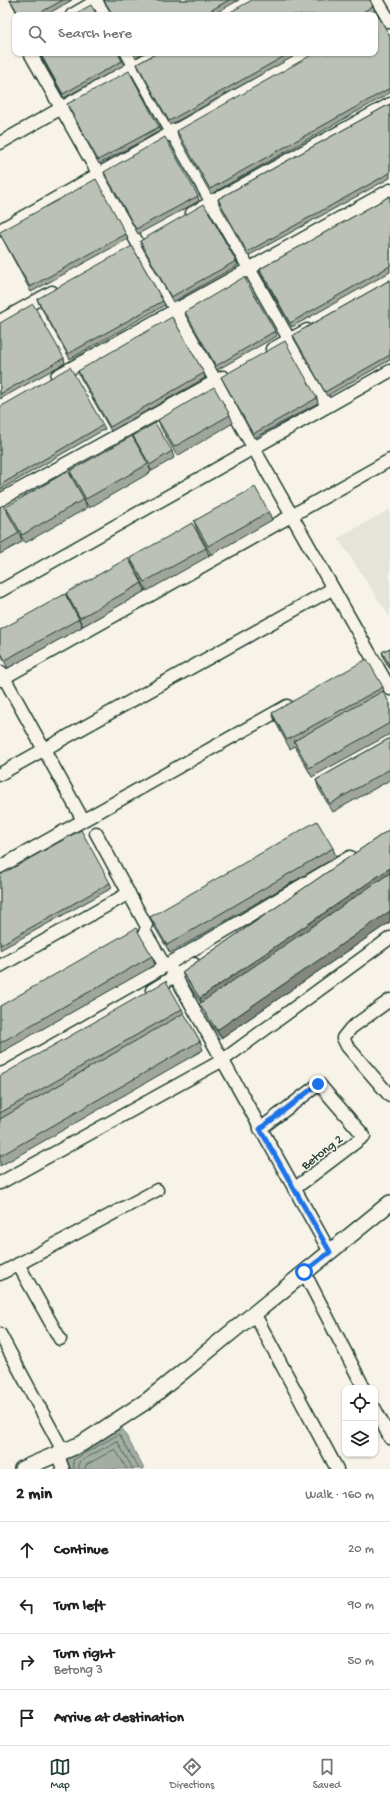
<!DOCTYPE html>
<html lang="en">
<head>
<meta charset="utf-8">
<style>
  :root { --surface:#fff; --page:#f6f6f6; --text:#202124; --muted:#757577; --line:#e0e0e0; --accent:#1f3d34 }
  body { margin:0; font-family:"Gochi Hand",sans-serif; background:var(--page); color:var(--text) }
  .controls { position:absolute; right:12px; bottom:12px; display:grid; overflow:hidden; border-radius:8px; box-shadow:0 1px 3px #0004 }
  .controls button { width:36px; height:36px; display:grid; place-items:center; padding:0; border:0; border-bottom:1px solid var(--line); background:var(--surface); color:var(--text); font:20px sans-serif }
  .stop { position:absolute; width:12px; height:12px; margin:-9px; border:3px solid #1a73e8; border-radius:50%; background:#fff }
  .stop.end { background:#1a73e8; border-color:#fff; box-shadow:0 1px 4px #0008 }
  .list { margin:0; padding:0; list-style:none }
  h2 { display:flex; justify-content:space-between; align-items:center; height:52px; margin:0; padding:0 16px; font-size:17px }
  h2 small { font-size:13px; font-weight:400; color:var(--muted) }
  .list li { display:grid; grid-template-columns:26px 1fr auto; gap:12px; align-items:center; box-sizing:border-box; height:56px; padding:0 16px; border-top:1px solid var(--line) }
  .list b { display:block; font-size:15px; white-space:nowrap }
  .list p { margin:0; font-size:13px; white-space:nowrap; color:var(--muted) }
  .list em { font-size:13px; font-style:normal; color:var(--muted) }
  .icon { flex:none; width:22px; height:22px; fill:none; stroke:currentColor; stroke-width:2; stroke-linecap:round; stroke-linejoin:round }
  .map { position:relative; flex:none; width:390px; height:1469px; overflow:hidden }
  .search { position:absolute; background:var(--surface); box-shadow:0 1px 3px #0004; left:12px; right:12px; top:12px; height:44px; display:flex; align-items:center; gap:10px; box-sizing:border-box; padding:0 14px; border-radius:8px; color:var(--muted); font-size:15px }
  .sheet { height:276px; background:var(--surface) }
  nav { display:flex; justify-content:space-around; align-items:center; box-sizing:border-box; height:56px; border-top:1px solid var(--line); background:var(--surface); font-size:11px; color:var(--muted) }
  nav a { display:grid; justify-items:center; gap:2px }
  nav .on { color:var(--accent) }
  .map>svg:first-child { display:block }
  .built { fill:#e5e4d9 }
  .water { fill:#a4ada3; stroke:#6f8077 }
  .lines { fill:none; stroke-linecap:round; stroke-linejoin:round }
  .shore { stroke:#546a60; stroke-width:1 }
  .minor-casing { stroke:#1f3d34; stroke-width:15 }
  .tertiary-casing { stroke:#1f3d34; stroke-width:18 }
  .minor { stroke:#f7f3e8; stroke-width:12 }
  .tertiary { stroke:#f7f3e8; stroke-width:15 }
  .wall { fill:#a1a69d; stroke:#1f3d34 }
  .shaded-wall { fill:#83877f; stroke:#1f3d34 }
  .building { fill:#bbc1b6; stroke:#1f3d34 }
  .route { stroke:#1a73e8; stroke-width:5 }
  .labels { text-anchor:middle; stroke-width:3; stroke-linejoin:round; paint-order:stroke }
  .street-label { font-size:13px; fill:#1f3d34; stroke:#f7f3e8 }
</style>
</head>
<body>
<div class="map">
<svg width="390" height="1469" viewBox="0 0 390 1469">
  <rect width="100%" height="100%" fill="#f7f3e8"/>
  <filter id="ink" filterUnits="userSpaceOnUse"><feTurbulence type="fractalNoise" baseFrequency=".025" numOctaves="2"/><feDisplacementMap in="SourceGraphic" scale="8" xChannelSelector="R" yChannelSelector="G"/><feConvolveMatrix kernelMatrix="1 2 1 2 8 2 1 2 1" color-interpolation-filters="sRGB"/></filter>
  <g filter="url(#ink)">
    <path class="built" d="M390 509V617L338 538Z"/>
    <path class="water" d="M122 1428 144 1469H70L66 1459Z"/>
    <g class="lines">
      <path class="shore" d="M74 1469 73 1460 119 1434 139 1469
        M79 1469V1462L117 1441 133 1469
        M85 1469 86 1465 115 1449 127 1469"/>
      <defs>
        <path id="minor" d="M97 0 105 15
          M377 0 390 22
          M72 15 98 0
          M30 53 390 689
          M127 53 327 406
          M0 143 158 53
          M192 213 390 104
          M0 230 312 53
          M0 321 52 292
          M272 349 307 330
          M57 376 390 190
          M0 500 223 377
          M0 591 390 371
          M1 672 83 820
          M0 680 390 460
          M0 774 332 589
          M96 833 146 925
          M0 867 287 706
          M145 932 165 966
          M0 966 129 893
          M172 970 330 1252
          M152 990 194 964
          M390 1000 351 1028 343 1038 347 1046 390 1096
          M0 1060 165 966 350 857
          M260 1129 319 1084 364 1136 294 1189
          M0 1183 223 1060 390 938
          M18 1264 60 1339
          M304 1272 364 1388
          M0 1274 157 1190
          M254 1313 337 1469
          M0 1334 63 1451
          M375 1409 390 1438
          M57 1453 63 1469"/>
        <path id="tertiary" d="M22 1469 81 1444 148 1400 390 1203"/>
      </defs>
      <use href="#minor" class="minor-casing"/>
      <use href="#tertiary" class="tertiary-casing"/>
      <use href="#minor" class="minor"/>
      <use href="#tertiary" class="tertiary"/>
    </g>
    <path class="wall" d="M9 0H72L46 15H18L11 2Z
      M103 0H239L212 15H112Z
      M373 6 375 11 368 15H225Z
      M390 36V93L211 194 178 136 177 131Z
      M39 53H118L124 65 64 98Z
      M133 53H144L136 58Z
      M157 53H300L170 125 139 69 137 64Z
      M67 104 159 127 160 131 99 164 69 109Z
      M390 104V178L248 256 219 204 218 199Z
      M104 172 198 196 199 201 138 234 105 176Z
      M390 196V272L292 327 261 274 260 269Z
      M0 234H126L128 239 31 292Z
      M140 241 236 261 238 265 173 302 141 245Z
      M390 280V360L327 396 294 339 293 335Z
      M37 299 163 301 165 305 70 359 39 304Z
      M185 312 275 331 277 336 217 370 186 316Z
      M0 323 64 358 65 363 0 399Z
      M78 371 204 373 205 378 111 431 79 375Z
      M221 377 317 398 318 403 254 438 223 381Z
      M0 407 103 425 105 429 0 490Z
      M230 415 233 423 177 456 161 428 158 420Z
      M133 437 172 451 174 458 152 471 149 466 151 472 89 508 73 480 70 471Z
      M84 499 87 508 25 543 20 534 22 542 0 554V507L8 513 6 507Z
      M269 512 272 520 211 555 197 530 194 521Z
      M206 548 209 556 147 591 133 566 130 558Z
      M142 583 145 591 83 626 69 601 66 593Z
      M79 619 82 627 8 668 0 654V630Z
      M390 648V669L384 659 382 652Z
      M383 687 385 696 390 704V734L312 777 297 750 295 746 290 749 275 721 272 713Z
      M390 738V780L333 812 319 789 316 780Z
      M390 829V922L221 1038 202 1012 199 1004 201 1003 185 980 182 972Z
      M333 848 336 857 170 953 154 926 150 917Z
      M0 875 110 883 112 888 0 950Z
      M152 956 155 965 0 1053V1006Z
      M182 1009 184 1014 200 1041 203 1050 0 1166V1076Z"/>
    <path class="shaded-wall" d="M390 868V878L203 1007 200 998Z
      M390 911V922L221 1038 217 1030Z"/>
    <path class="building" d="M12 0H63L36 15H19L11 1Z
      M104 0H229L203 15H113Z
      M252 0H370L373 6 358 15H225Z
      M91 5 97 15H73Z
      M379 17 390 36V88L210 189 177 131 315 53H375V19Z
      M40 53H118L122 61 63 94Z
      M157 53H290L169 121 137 64Z
      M129 71 159 127 98 160 67 104Z
      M390 104V173L247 252 218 199Z
      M165 137 198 196 136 229 104 172Z
      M96 179 126 234 30 287 0 234V232Z
      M390 196V266L290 323 260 269Z
      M204 204 236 261 171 297 140 241Z
      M132 246 163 301 68 354 37 299Z
      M244 277 275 331 216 366 185 312Z
      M390 280V355L325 392 293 335Z
      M33 304 64 358 0 394V323Z
      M172 317 204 373 110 427 78 371Z
      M285 341 317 398 253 434 221 377Z
      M70 367 103 425 0 485V407Z
      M214 387 230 415 174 447 158 420Z
      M155 423 172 451 150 465 133 436Z
      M132 436 148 464 86 499 70 471Z
      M68 471 84 499 22 535 6 507Z
      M255 487 269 512 208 546 194 521Z
      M3 505 19 533 0 544V507Z
      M192 523 206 548 144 582 130 558Z
      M128 558 142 583 80 618 66 593Z
      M65 594 79 619 5 660 0 651V630Z
      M390 648V666L382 652Z
      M367 659 383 687 287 740 272 713Z
      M383 691 390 704V723L309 768 294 741Z
      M390 738V769L330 804 316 780Z
      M317 821 333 848 167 945 150 917Z
      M390 829V868L200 998 182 972Z
      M81 830 110 883 0 945V875Z
      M390 873V911L217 1030 199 1004Z
      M136 928 152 956 0 1043V1006Z
      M166 981 182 1009 0 1113V1076Z
      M184 1013 200 1041 0 1156V1119Z"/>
  </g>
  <g class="lines" filter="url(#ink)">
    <path class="route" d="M304 1272 330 1252 260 1129 318 1084"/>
  </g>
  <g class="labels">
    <g class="street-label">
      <text transform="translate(321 1151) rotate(-38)" y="5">Betong 2</text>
    </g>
  </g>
</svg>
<div class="controls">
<button><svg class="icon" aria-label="locate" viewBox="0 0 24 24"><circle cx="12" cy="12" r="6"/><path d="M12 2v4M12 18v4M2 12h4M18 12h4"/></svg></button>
<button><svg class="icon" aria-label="layers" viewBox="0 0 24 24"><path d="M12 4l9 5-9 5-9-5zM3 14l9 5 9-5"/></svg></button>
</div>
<div class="stop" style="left:304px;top:1272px"></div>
<div class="stop end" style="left:318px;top:1084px"></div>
<div class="search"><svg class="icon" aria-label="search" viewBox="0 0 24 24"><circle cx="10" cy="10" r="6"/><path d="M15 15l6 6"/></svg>Search here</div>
</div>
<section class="sheet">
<h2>2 min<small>Walk · 160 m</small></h2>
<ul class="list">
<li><svg class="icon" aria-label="ahead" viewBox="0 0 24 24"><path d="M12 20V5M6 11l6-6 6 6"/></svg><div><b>Continue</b></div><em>20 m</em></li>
<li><svg class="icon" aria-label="left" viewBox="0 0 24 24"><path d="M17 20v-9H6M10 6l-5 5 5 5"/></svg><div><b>Turn left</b></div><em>90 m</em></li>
<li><svg class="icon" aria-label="right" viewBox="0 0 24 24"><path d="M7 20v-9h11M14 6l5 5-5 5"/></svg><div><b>Turn right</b><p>Betong 3</p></div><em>50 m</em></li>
<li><svg class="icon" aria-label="arrive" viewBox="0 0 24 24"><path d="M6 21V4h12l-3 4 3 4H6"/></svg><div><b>Arrive at destination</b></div></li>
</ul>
</section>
<nav>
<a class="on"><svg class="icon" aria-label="map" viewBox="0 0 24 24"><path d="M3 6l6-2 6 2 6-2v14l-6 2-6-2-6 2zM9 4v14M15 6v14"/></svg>Map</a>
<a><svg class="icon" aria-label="directions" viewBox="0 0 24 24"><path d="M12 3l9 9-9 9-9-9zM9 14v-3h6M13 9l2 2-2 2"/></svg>Directions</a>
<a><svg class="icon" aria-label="saved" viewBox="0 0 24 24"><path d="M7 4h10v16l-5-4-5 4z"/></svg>Saved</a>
</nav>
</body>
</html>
